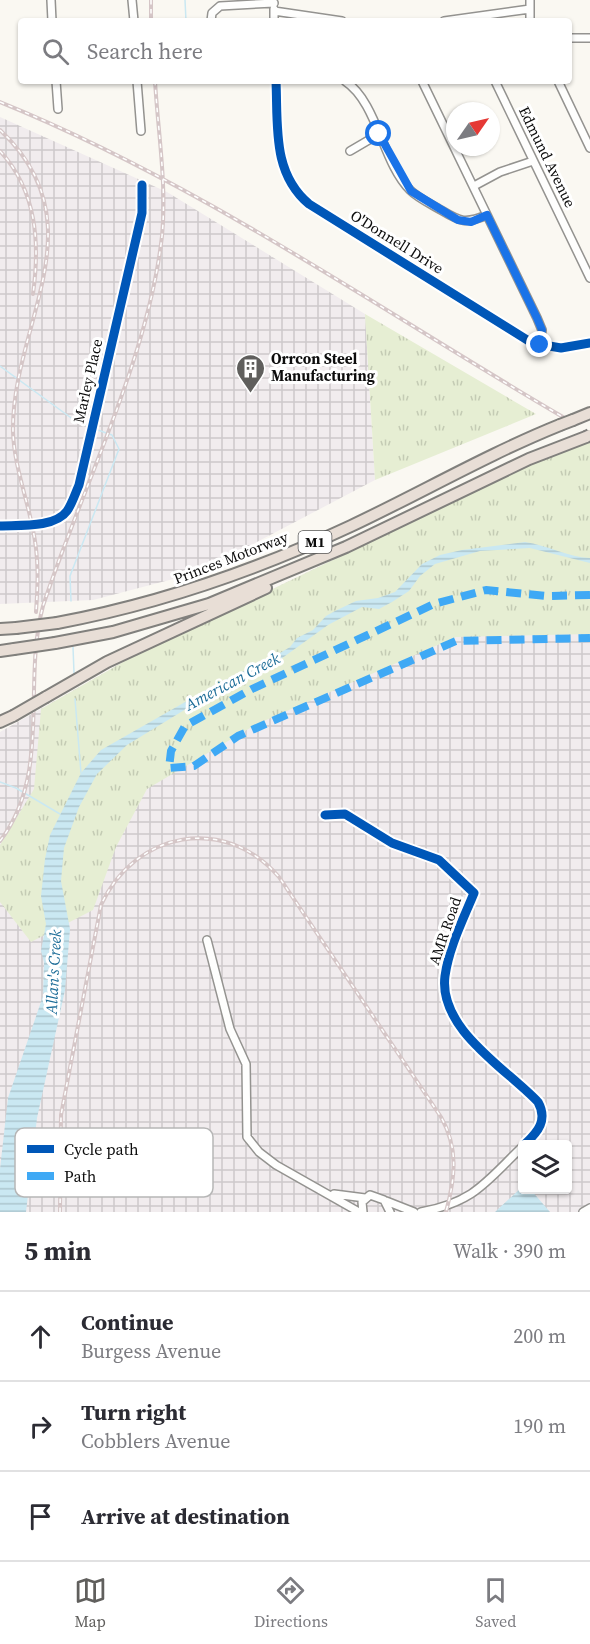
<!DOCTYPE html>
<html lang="en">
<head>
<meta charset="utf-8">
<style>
  :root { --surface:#fff; --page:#f7f7f7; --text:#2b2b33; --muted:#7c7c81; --line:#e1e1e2; --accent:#605f5d }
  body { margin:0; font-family:"Source Serif 4",serif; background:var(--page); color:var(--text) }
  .controls { position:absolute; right:18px; bottom:18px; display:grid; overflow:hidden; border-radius:6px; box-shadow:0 2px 4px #0004 }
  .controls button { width:54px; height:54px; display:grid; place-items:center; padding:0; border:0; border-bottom:2px solid var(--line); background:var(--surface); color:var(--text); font:30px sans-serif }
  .compass { position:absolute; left:446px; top:102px; width:54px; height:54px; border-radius:50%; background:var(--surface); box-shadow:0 2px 4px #0004; rotate:56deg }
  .stop { position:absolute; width:18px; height:18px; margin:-14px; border:4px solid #1a73e8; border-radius:50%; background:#fff }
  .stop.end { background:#1a73e8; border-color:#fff; box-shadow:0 2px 6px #0008 }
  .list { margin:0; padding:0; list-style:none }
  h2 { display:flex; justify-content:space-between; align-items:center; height:78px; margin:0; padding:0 24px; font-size:26px }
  h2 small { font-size:20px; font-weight:400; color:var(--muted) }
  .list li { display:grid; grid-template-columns:39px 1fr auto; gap:18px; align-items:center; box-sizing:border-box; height:90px; padding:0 24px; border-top:2px solid var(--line) }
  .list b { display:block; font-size:22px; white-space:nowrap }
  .list p { margin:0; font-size:20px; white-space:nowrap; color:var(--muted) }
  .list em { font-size:20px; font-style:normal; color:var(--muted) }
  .icon { flex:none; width:33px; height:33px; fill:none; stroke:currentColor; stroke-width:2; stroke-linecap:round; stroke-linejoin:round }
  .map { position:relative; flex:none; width:590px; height:1212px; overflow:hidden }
  .search { position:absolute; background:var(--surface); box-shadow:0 2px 4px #0004; left:18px; right:18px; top:18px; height:66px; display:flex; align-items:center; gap:15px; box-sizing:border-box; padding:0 21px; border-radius:6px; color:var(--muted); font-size:22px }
  .sheet { height:348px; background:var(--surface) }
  nav { display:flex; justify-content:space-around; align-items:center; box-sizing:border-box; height:84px; border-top:2px solid var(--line); background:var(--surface); font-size:16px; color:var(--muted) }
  nav a { display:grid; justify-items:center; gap:3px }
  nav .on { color:var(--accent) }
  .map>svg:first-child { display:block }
  .industrial { fill:url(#industrial-grid); fill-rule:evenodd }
  .grass { fill:url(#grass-tufts) }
  .water { fill:url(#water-rules) }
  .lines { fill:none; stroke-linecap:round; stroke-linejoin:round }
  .stream { stroke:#cae8f2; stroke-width:1.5 }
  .minor-casing { stroke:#949390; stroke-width:10 }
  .highway-casing { stroke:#81807d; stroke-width:14 }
  .minor { stroke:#fefefd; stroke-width:7 }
  .highway { stroke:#e8ded6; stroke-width:10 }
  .rail-casing { stroke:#d5c6c7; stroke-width:4 }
  .rail { stroke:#fff; stroke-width:1.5; stroke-dasharray:4.5; stroke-linecap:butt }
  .highway-bridge-casing { stroke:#81807d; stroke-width:14; stroke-linecap:butt }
  .highway-bridge { stroke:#e8ded6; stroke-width:10 }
  .quiet { stroke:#3fa9f5; stroke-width:8; stroke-dasharray:15 8; stroke-linecap:butt }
  .cycleway-casing { stroke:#fff; stroke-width:13 }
  .cycleway { stroke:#0057b8; stroke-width:9 }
  .route { stroke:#1a73e8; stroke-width:8 }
  .labels { text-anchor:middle; stroke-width:6; stroke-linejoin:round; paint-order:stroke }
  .shield { fill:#fff; stroke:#565656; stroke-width:1.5 }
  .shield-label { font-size:14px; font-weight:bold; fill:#0d0d0d }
  .street-label { font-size:15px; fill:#0d0d0d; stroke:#fff }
  .poi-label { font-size:15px; font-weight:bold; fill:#0d0d0d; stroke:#fff; text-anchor:start }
  .water-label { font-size:16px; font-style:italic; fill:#1d6d98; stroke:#fff }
  .key { fill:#fff; stroke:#b6b6b6; stroke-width:1.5 }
  .key-label { font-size:16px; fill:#0d0d0d }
</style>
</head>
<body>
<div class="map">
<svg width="590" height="1212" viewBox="0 0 590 1212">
  <defs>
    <pattern id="industrial-grid" width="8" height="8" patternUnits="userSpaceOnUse" patternTransform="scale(1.5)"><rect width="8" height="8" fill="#f1ecee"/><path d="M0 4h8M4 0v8" fill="none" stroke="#cdc9cb"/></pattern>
    <pattern id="grass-tufts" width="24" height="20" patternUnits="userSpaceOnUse" patternTransform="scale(1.5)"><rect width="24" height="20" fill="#e6eed3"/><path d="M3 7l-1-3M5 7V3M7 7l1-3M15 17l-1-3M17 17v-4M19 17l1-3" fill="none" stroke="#c4cbb4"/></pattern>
    <pattern id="water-rules" width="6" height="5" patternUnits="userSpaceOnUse" patternTransform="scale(1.5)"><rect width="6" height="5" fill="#cae8f2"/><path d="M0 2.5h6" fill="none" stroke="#acc6ce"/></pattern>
  </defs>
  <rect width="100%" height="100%" fill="#faf8f2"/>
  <path class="industrial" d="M0 117 167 192 365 314 375 480 200 572 93 600 0 604Z
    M590 442V1212H0V732L132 657 536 462ZM522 1144H568V1190H522Z"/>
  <path class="grass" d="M365 314 536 414 375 480Z
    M590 442V634L456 637 257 724 147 789 116 847 93 910 31 942 0 902V845L34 789 41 709 132 657 536 462Z"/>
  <path class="water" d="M525 542C547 545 567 557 590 558V563L530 548 480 551 435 564 420 576 409 591 392 602 379 609 362 607 328 625 267 669 204 698 127 745 97 774 79 807 64 848 61 881 70 929 65 990 37 1118 26 1212H0V1169L8 1098 43 996 44 962 41 951 46 924 41 896 45 859 50 835 81 773 101 750 215 685 275 656 290 647 297 638 313 630 326 616 335 611 356 601 378 598 395 592 422 564 440 555 462 550Z
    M522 1187V1190H531L550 1212H495Z"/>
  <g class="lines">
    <path class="stream" d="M185 0 186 21
      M0 366 74 420 91 427
      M71 601 70 576 119 449 112 435 95 429
      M73 647 74 673
      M75 699 81 773
      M0 782 16 788 60 814"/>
    <defs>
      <path id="minor" d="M51 0 52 21
        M132 0 134 21
        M274 9V21
        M274 11 342 21
        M211 21 212 13 220 6 274 3
        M444 21 530 9
        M530 21V0
        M569 38H590
        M56 81 58 109
        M137 81 141 131
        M276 81C278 126 272 173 309 204L532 343 561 348 590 343
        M345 81C378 103 382 162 410 190 418 198 431 204 441 210 461 222 465 224 487 215
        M422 81 537 318 542 330 540 345
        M495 81 590 278
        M558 81 590 148
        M350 151 379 134
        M474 186 500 172 533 161
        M0 526C19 525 55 528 67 511 72 504 75 494 79 485L142 213V185
        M325 815 345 814 392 843 439 860 474 893C463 920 449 947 445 976 438 1029 507 1069 538 1102 548 1120 538 1132 525 1144
        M207 940 230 1029 246 1064 247 1137 259 1152 276 1165 359 1212
        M334 1194 365 1198
        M386 1201 414 1212
        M363 1212 362 1202 370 1195 384 1200 390 1212
        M421 1212C474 1202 485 1183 522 1147
        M583 1212 590 1208"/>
      <path id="highway" d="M573 420 590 413
        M57 623C159 604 257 570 351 526 421 493 488 454 560 425
        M0 629 16 628
        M55 643 113 632 209 604 346 547 529 459 586 437
        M0 651 14 649
        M46 697 107 662 266 588
        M0 722 13 716"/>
    </defs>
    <use href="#minor" class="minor-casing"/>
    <use href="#highway" class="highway-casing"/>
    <use href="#minor" class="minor"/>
    <use href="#highway" class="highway"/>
    <defs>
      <path id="rail" d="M151 0V21
        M0 102C200 183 378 309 563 417
        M0 130C101 225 11 324 13 432 14 465 27 498 33 530 39 558 38 584 36 612
        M0 151C37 191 40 243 33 294
        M0 841C52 773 22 684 43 606 82 487 148 360 162 236 167 186 158 132 155 81
        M60 1212 61 1115 101 905C135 831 225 814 279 877L441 1117C459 1149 455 1178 446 1212"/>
    </defs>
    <use href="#rail" class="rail-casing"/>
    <use href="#rail" class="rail"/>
    <defs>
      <path id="highway-bridge" d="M560 425 573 420
        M586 437 590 435
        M16 628 57 623
        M14 649 55 643
        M13 716 46 697"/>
    </defs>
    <use href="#highway-bridge" class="highway-bridge-casing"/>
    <use href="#highway-bridge" class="highway-bridge"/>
    <path class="quiet" d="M590 595 547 596 486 590 434 604 252 689 185 726 171 751 169 768 194 766 238 736 456 641 590 638"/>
    <defs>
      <path id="cycleway" d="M276 81C278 126 272 173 309 204L532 343 561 348 590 343
        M0 526C19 525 55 528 67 511 72 504 75 494 79 485L142 213V185
        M325 815 345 814 392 843 439 860 474 893C463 920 449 947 445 976 438 1029 507 1069 538 1102 548 1120 538 1132 525 1144"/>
    </defs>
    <use href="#cycleway" class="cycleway-casing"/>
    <use href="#cycleway" class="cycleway"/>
  </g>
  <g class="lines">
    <path class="route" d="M379 134 411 191 458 220 471 222 487 215 537 318 542 330 540 345"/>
  </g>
  <defs>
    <symbol id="building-pin" viewBox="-11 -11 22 30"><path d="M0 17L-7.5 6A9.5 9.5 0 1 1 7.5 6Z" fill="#605f5d" stroke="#fff"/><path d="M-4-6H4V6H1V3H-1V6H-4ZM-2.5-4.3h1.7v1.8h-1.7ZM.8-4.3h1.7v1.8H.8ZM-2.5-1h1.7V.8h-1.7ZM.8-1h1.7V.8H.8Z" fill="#fff"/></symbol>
  </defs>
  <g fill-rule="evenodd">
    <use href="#building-pin" x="234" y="352" width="33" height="45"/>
  </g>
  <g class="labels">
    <rect class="shield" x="298.5" y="531" width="33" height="22" rx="4.5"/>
    <g class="shield-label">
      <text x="315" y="547">M1</text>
    </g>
    <g class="street-label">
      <text transform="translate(547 157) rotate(64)" y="5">Edmund Avenue</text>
      <text transform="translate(397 242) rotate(32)" y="5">O'Donnell Drive</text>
      <text transform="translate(88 381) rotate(-77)" y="5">Marley Place</text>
      <text transform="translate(231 558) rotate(-21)" y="5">Princes Motorway</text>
      <text transform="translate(445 931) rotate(-71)" y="5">AMR Road</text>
    </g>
    <g class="poi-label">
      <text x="271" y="364">Orrcon Steel<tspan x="271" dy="17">Manufacturing</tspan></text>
    </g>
    <g class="water-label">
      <text transform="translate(232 681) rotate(-28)" y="6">American Creek</text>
      <text transform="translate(53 972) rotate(-87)" y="6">Allan's Creek</text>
    </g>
  </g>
  <rect x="15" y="1128" width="198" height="69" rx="9" class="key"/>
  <rect x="27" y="1145" width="27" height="8" fill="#0057b8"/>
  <rect x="27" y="1172" width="27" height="8" fill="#3fa9f5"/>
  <g class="key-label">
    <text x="64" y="1155">Cycle path</text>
    <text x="64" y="1182">Path</text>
  </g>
</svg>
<div class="controls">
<button><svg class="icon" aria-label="layers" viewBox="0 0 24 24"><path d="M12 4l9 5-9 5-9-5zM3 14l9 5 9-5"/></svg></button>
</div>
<svg class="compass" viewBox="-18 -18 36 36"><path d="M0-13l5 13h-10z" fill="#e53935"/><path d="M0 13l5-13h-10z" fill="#7c7c81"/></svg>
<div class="stop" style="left:379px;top:134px"></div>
<div class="stop end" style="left:540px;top:345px"></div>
<div class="search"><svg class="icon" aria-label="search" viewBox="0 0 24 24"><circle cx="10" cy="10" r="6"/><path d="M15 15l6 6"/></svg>Search here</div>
</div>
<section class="sheet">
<h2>5 min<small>Walk · 390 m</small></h2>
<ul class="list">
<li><svg class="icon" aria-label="ahead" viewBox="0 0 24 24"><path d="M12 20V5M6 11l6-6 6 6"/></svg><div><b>Continue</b><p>Burgess Avenue</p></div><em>200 m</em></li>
<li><svg class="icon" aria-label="right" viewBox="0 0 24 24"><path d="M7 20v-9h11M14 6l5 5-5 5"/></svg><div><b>Turn right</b><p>Cobblers Avenue</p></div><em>190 m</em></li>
<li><svg class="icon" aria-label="arrive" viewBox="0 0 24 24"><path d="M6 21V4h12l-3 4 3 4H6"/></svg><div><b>Arrive at destination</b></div></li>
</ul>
</section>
<nav>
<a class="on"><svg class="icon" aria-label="map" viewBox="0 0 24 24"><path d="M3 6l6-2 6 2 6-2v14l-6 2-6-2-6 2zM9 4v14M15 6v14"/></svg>Map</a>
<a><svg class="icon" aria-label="directions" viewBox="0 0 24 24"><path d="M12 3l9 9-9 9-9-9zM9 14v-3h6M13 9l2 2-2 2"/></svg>Directions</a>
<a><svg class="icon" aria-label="saved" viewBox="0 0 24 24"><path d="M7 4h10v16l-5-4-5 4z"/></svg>Saved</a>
</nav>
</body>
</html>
